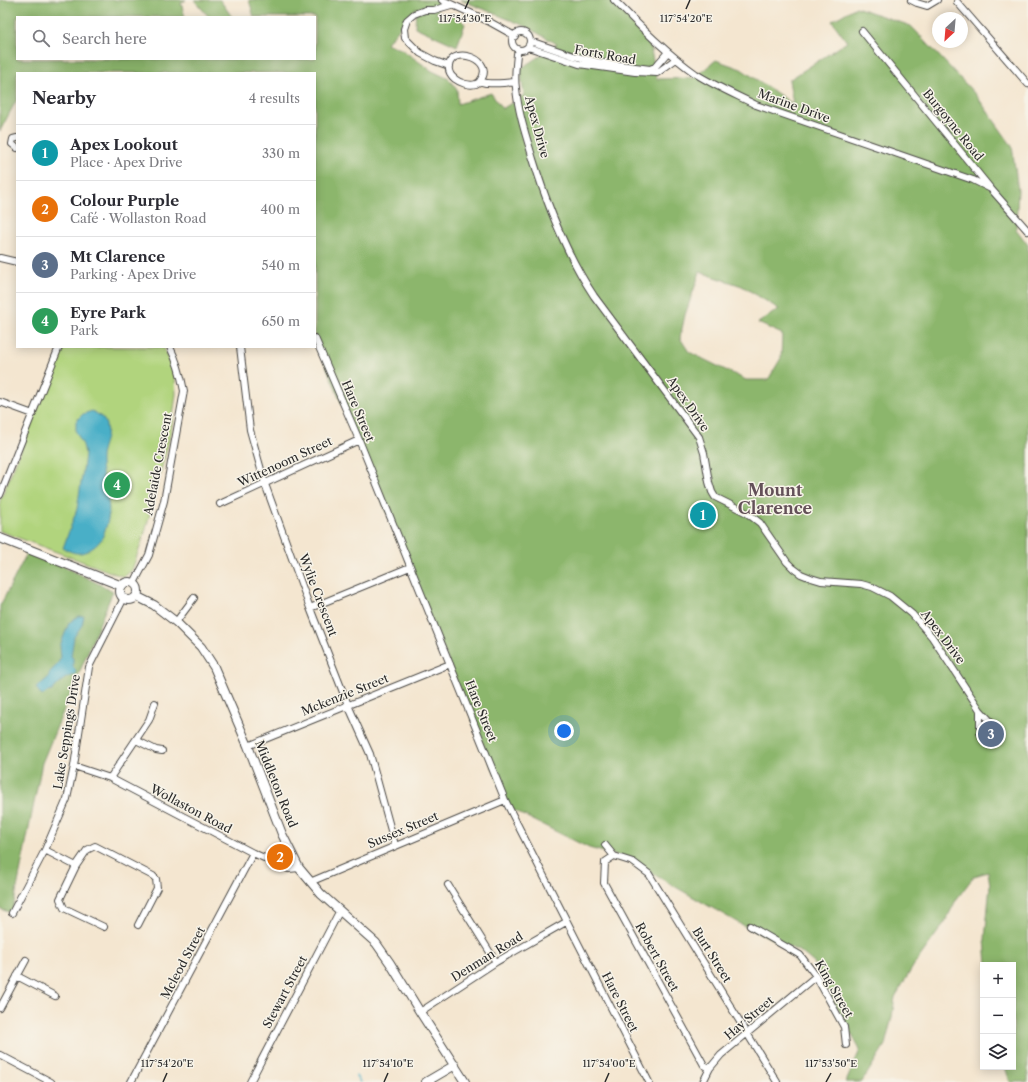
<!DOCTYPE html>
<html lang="en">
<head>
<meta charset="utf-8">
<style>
  :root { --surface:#fff; --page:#f7f7f7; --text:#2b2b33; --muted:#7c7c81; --line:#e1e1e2; --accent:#0f766e }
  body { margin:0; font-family:"Libre Caslon Text",serif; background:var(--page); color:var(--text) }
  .controls { position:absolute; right:12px; bottom:12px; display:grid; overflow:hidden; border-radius:0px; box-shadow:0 2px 10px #0003 }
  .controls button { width:36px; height:36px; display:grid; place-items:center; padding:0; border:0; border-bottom:1px solid var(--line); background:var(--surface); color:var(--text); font:20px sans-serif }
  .compass { position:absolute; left:932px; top:12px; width:36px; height:36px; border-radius:50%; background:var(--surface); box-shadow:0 2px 10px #0003; rotate:206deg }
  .you { position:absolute; left:564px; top:731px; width:14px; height:14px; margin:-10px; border:3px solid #fff; border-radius:50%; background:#1a73e8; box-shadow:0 0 0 6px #1a73e833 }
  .badge { display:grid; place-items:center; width:26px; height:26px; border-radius:50%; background:var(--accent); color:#fff; font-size:13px; font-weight:700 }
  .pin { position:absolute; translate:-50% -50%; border:2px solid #fff; box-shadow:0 1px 4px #0006 }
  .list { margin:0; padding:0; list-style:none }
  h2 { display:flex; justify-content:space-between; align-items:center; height:52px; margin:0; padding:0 16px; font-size:17px }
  h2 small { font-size:13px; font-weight:400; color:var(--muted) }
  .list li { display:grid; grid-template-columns:26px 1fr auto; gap:12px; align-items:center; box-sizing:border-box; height:56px; padding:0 16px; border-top:1px solid var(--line) }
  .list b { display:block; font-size:15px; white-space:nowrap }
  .list p { margin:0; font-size:13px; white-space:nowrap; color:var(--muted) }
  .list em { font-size:13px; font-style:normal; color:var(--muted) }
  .icon { flex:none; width:22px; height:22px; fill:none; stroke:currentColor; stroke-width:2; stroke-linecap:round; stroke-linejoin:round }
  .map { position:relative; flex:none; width:1028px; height:1082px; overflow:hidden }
  .search { position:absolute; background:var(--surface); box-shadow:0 2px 10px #0003; left:16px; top:16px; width:300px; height:44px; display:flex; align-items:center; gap:10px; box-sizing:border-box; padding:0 14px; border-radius:0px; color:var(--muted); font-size:15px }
  .panel { position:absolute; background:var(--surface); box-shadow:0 2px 10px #0003; left:16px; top:72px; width:300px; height:276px; border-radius:0px }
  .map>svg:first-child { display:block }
  .green { fill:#b1d47d; stroke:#6e8054 }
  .forest { fill:#8cb66c; stroke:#5c704c; fill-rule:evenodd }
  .water { fill:#48afc7; stroke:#3a6d79 }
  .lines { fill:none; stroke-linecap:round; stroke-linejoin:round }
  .stream { stroke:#48afc7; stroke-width:1.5 }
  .street-casing { stroke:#494744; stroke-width:8 }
  .secondary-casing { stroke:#494744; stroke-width:10 }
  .street { stroke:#fff; stroke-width:6 }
  .secondary { stroke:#fff; stroke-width:8 }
  .ticks { fill:none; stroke:#2b2b2b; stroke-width:1.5 }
  .labels { text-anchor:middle; stroke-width:3; stroke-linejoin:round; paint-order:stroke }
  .street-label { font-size:12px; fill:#2b2b2b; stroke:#f7f3e8 }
  .district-label { font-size:16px; font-weight:bold; fill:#635058; stroke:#f7f3e8 }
  .ticks-label { font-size:10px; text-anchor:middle; fill:#2b2b2b; stroke:#f7f3e8; stroke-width:3; stroke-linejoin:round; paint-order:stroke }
</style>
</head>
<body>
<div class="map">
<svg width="1028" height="1082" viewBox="0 0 1028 1082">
  <rect width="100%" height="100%" fill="#f7f3e8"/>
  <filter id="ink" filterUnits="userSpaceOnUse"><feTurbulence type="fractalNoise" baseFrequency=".025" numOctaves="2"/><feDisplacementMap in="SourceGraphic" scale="8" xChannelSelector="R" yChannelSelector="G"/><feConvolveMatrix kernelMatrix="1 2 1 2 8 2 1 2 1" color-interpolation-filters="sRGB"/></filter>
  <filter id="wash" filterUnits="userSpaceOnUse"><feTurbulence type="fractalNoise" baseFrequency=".012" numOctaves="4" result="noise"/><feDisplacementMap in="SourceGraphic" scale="16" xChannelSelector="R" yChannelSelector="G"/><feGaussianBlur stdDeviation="0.9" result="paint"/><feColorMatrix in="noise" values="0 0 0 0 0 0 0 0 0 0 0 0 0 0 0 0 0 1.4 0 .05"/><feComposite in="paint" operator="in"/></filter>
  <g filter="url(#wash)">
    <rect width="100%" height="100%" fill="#f4e6d0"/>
    <path class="green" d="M63 347H163L171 362 175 377 176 394 171 432 145 532 132 570 124 577 0 531V501Z"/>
    <path class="forest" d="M0 0H186L181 3 185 17H17V59H240L241 61 243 59H315V17H254L249 0H441L436 13 455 14 465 24 457 46 415 27 416 8 386 44 401 49 432 71 449 79 457 90 458 104 491 93 502 109 524 95 520 69 557 44 525 26 461 0H615L650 46 657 79 694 78 716 60 741 69 793 104 789 80 847 42 832 21 856 7 911 26 976 95 1012 146 1018 190 1016 229 1028 245V1082H1010L1005 1067H1013V965H987L985 939 990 885 988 872 974 876 956 900 945 922 914 965 895 997 892 1017 885 1045 862 1082H846L860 1050 814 963 801 952 742 925 653 874 633 860 589 848 509 808 315 339V73H17V99L0 131ZM700 272 742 286 779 309 758 323 782 334 781 358 768 380H746L689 352 680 338 685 315Z
      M194 0H220L232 17H209Z
      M29 549 113 591 42 763 12 913 0 909V606Z"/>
    <path class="water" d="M92 411C99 415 104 417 106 425 109 437 101 447 101 458 100 484 116 502 105 530 102 539 101 541 94 547 82 555 76 555 63 548L77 509 83 470 85 454 83 445 76 432V421L83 414Z
      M78 616H84L82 625 74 637 71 656 73 658V667L76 670 75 675C64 677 59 683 52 691L47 692 42 696 36 688 48 678 50 672 57 665 61 657 60 646 69 623Z"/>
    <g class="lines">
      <path class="stream" d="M356 1076 360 1082"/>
    </g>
  </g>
  <g filter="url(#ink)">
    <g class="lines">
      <defs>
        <path id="street" d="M442 0 488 21 515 36
          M614 0C640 26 666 53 696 74 715 86 736 95 756 105L973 180 991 189
          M911 0 917 3 927 6 937 0
          M957 2 1028 84
          M862 31 991 189 1028 231
          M512 41a9 9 0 1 1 18 0a9 9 0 1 1-18 0Z
          M530 41 574 56 598 62 650 69 655 67 668 52
          M528 47 579 64 635 72 657 73 676 59
          M518 50 517 54C516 66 514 77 516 88 518 112 526 136 533 159 548 208 566 254 594 296L699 437 704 453 709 482 712 492 715 497 747 513 760 523 787 562 793 568 801 574 811 578 821 581 861 584 872 587 890 596 912 614 932 637 980 710 995 726 997 738 990 743 984 741 980 733V710
          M449 66 435 61 420 53 405 38 404 29 407 20 414 14 425 10H434L451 5
          M480 81C497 60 452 44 449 66 448 71 451 76 455 79 460 83 469 86 476 84 478 83 478 82 481 82 483 82 485 83 487 83 496 84 506 83 515 82
          M17 138 13 139 12 144 17 148
          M0 258 17 262
          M315 338 359 440 505 800 649 1082
          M240 347 250 430 265 484 310 608 348 705 370 754 395 845
          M0 402 33 414
          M0 495 59 347
          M220 504 359 440
          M134 583 149 555 164 501 184 391C181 375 177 361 170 347
          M310 608 410 567
          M176 622 194 598
          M136 740 156 750 162 751
          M248 746 450 664
          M74 766 110 778 253 853 289 869 299 868
          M110 778 149 720 155 703
          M605 845 614 856
          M45 850 76 866
          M614 856 633 862 649 874 777 1082
          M614 856 605 862 604 883 704 1065 710 1068
          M310 882 505 800
          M448 885 496 962
          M12 913 45 850 67 799 74 766 89 667 124 598
          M750 926 800 955 816 976 844 1027 846 1045
          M104 927 64 908 60 899 76 866 87 850 95 846 153 876 156 879 157 888 138 925
          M17 976 55 996
          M0 1008 26 960
          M420 1012 496 962 566 922
          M0 1055 51 1082
          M131 1082 253 853
          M250 1082 339 912
          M703 1082 710 1068 721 1055 816 976"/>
        <path id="secondary" d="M0 538 122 586
          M120 591a9 9 0 1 1 18 0a9 9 0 1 1-18 0Z
          M136 596 154 605 176 622 201 647 214 667 248 746 282 834 299 868 321 894 376 943 390 963 420 1012 465 1082
          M426 1082 455 1065"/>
      </defs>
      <use href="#street" class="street-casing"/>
      <use href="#secondary" class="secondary-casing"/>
      <use href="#street" class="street"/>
      <use href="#secondary" class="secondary"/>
    </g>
  </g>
  <path class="ticks" d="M465 9 469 0M686 9 690 0M163 1082 167 1073M384 1082 388 1073M605 1082 609 1073M826 1082 831 1073"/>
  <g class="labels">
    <g class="street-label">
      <text transform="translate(605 55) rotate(10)" y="4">Forts Road</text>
      <text transform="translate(794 106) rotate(20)" y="4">Marine Drive</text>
      <text transform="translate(953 125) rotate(51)" y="4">Burgoyne Road</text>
      <text transform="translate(537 127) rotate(75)" y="4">Apex Drive</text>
      <text transform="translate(688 404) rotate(55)" y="4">Apex Drive</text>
      <text transform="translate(358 411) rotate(67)" y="4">Hare Street</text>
      <text transform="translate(285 462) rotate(-25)" y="4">Wittenoom Street</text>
      <text transform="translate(158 464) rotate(-79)" y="4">Adelaide Crescent</text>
      <text transform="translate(318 595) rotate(69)" y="4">Wylie Crescent</text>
      <text transform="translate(943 637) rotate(53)" y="4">Apex Drive</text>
      <text transform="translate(345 695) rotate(-22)" y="4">Mckenzie Street</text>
      <text transform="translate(481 711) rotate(68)" y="4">Hare Street</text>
      <text transform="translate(67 732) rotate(-81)" y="4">Lake Seppings Drive</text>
      <text transform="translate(276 784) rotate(68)" y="4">Middleton Road</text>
      <text transform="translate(191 809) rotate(28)" y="4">Wollaston Road</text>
      <text transform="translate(403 830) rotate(-23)" y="4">Sussex Street</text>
      <text transform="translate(712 955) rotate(58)" y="4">Burt Street</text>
      <text transform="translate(487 957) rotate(-32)" y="4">Denman Road</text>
      <text transform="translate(657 957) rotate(61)" y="4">Robert Street</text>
      <text transform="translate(183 963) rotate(-62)" y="4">Mcleod Street</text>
      <text transform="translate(834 989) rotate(60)" y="4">King Street</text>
      <text transform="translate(285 992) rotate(-62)" y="4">Stewart Street</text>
      <text transform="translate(620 1002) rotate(63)" y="4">Hare Street</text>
      <text transform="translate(749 1018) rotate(-40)" y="4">Hay Street</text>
    </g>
    <g class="district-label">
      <text x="775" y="496">Mount<tspan x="775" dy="18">Clarence</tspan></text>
    </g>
  </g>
  <g class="ticks-label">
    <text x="465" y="22">117°54'30"E</text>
    <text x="686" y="22">117°54'20"E</text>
    <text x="167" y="1067">117°54'20"E</text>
    <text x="388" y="1067">117°54'10"E</text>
    <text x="609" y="1067">117°54'00"E</text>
    <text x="831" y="1067">117°53'50"E</text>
  </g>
</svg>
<div class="controls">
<button>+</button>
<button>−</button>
<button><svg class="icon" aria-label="layers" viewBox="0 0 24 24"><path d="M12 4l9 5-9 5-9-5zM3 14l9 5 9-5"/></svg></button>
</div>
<svg class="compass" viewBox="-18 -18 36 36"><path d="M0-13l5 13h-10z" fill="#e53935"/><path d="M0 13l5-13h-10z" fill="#7c7c81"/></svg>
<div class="you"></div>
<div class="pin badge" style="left:703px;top:515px;background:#0f9aa8">1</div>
<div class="pin badge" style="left:280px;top:857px;background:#e8710a">2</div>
<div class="pin badge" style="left:991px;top:734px;background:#5c6f8a">3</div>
<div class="pin badge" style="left:117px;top:485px;background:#2e9e5b">4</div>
<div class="search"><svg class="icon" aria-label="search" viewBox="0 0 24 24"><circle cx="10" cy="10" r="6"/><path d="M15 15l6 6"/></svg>Search here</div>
<section class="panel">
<h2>Nearby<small>4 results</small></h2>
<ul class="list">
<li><span class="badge" style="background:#0f9aa8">1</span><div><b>Apex Lookout</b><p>Place · Apex Drive</p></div><em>330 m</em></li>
<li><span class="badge" style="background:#e8710a">2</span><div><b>Colour Purple</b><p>Café · Wollaston Road</p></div><em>400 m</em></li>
<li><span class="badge" style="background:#5c6f8a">3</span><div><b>Mt Clarence</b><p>Parking · Apex Drive</p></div><em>540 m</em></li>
<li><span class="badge" style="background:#2e9e5b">4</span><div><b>Eyre Park</b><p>Park</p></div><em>650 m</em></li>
</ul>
</section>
</div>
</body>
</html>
